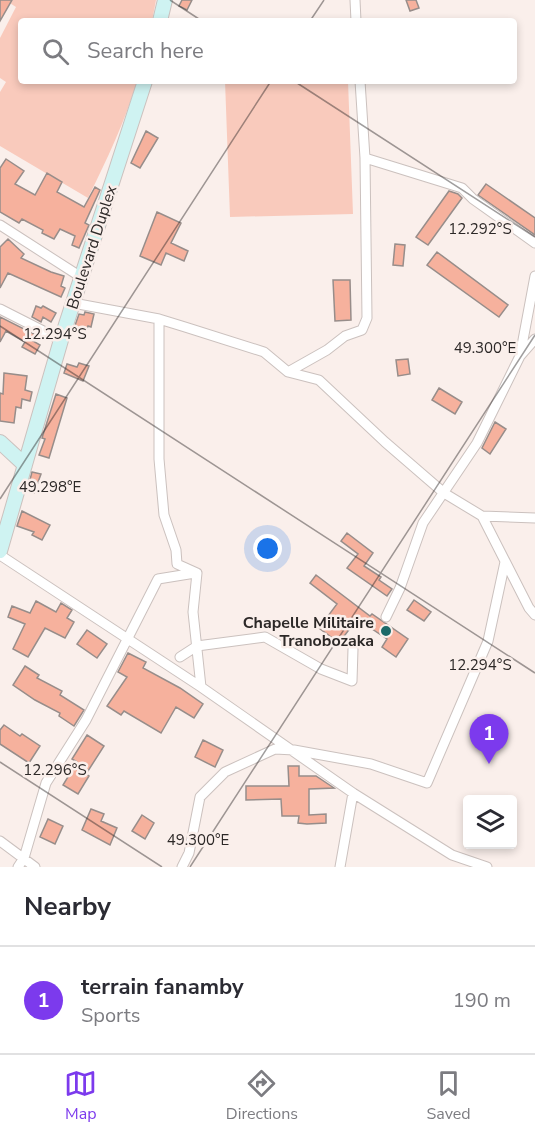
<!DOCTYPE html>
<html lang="en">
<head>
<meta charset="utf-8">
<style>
  :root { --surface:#fff; --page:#f2f2f3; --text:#2b2b33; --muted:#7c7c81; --line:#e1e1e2; --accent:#7c3aed }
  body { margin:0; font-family:"Nunito Sans",sans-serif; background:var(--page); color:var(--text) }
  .controls { position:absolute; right:18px; bottom:18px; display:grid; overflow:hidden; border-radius:6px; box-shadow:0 3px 9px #0003 }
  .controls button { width:54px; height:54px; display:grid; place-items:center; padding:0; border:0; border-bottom:2px solid var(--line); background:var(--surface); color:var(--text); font:30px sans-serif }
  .you { position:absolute; left:268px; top:549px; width:21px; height:21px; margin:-15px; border:4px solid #fff; border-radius:50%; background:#1a73e8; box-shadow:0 0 0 9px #1a73e833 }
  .badge { display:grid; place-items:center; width:39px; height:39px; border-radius:50%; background:var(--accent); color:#fff; font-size:20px; font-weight:700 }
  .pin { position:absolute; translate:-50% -50px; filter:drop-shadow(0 2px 3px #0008) }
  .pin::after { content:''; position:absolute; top:32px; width:21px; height:18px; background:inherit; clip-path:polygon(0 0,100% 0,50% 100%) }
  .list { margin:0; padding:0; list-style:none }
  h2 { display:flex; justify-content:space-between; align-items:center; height:78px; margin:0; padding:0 24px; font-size:26px }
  h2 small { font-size:20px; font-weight:400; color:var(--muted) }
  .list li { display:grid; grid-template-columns:39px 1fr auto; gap:18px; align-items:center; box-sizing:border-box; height:108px; padding:0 24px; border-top:2px solid var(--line) }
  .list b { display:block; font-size:22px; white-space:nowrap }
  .list p { margin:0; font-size:20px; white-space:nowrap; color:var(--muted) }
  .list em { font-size:20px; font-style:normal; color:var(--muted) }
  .icon { flex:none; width:33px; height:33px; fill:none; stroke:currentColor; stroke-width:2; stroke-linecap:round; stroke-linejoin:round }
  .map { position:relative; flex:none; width:535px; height:867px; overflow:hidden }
  .search { position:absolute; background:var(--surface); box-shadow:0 3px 9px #0003; left:18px; right:18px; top:18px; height:66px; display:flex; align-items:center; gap:15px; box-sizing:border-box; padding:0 21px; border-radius:6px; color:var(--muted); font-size:22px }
  .sheet { height:186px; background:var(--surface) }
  nav { display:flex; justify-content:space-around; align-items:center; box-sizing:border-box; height:84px; border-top:2px solid var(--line); background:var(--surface); font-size:16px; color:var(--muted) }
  nav a { display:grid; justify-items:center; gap:3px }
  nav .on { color:var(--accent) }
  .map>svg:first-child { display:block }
  .green { fill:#f9cabc }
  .building { fill:#f6b19d; stroke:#978d8a; stroke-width:1.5 }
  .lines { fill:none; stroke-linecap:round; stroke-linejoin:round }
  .street-casing { stroke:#cbc1be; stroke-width:11 }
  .secondary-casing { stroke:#cbc1be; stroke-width:16 }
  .street { stroke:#fff; stroke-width:9 }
  .secondary { stroke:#cff3f2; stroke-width:14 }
  .ticks { fill:none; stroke:#2c2827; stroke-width:1.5; stroke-opacity:0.45 }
  .poi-dot { fill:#1c6968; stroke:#faefeb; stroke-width:2 }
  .labels { text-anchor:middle; stroke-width:5; stroke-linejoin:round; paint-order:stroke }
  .street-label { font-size:16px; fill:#2c2827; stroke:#faefeb }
  .poi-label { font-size:16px; font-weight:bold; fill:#2c2827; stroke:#faefeb; text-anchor:end }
  .ticks-label { font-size:15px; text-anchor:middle; fill:#2c2827; stroke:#faefeb; stroke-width:5; stroke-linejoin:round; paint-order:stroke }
</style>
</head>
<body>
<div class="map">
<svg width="535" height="867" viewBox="0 0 535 867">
  <rect width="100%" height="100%" fill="#faefeb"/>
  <path class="green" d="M5 0H156L152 21H21V81H137C125 122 107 159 88 198L0 146V92L6 82 0 78V38L16 7Z
    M225 81H348L353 214 230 217Z"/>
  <path class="building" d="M0 0H12L0 21Z
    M182 0H192L187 10 179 6Z
    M406 0H416L419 8 410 11Z
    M146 131 158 138 140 168 131 163Z
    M6 159 24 171 15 184 35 195 47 173 62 182 57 192 84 207 95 187 100 190 85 223 89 225 79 248 72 245 75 236 60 229 54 239 42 233 43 230 22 219 19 223 0 212V168Z
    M486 184 535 218V235L478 195Z
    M449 191 458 194 462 198 428 245 416 237Z
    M157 212 181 223 171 243 188 251 184 261 166 253 161 265 140 256Z
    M8 239 24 254 21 258 51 272 64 276 61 286 65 288 61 297 8 273 0 288V247Z
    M395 244 405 245 403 266 393 265Z
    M437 252 508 305 499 317 427 265Z
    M333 280H350L351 320 335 321Z
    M36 306 41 308 43 306 56 313 51 322 43 317 41 322 32 317Z
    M85 312 94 314 91 327 88 326 85 335 73 331 79 314 84 315Z
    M0 317 36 335 33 341 40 345 35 354 22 347 25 342 6 331 0 342Z
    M408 359 410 374 398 376 396 360Z
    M79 363 89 366 83 381 64 373 67 364 77 367Z
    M4 373 27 376 25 390 32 392 30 401 22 399 21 408 16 407 14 423 0 421V393L3 394Z
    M439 388 462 402 455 414 432 400Z
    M56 394 67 398 49 458 39 455 45 439 42 438Z
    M495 422 506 429 490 454 482 448Z
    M32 472 41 474 34 493 27 491Z
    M22 511 50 525 42 540 32 535 34 532 17 526Z
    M347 533 373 553 364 566 381 577 379 580 392 589 387 596 347 568 358 554 341 541Z
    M316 575 370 616 372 614 408 639 396 657 382 647 387 639 357 619 339 643 319 628 337 604 310 583Z
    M414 600 431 612 424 621 407 610Z
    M36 601 56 612 61 603 72 610 67 618 74 622 65 638 45 628 28 657 13 649 25 624 8 617 12 606 30 613Z
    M87 630 107 644 97 658 77 644Z
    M128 653 146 662 143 668 180 688 203 704 194 718 176 707 161 733 124 711 121 715 107 706 127 677 118 672Z
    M25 666 39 675 37 678 62 691 60 695 84 710 74 726 59 716 60 713 35 700 13 685Z
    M4 725 20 736 22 734 40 746 29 763 0 744V730Z
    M87 735 104 746 86 774 89 776 78 794 63 785 77 762 72 759Z
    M203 740 223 750 215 767 195 757Z
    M288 766H299V776H316L334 788 309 789V815L326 814V823L307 824 298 823 299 816H282L281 799 246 800V786H289Z
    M91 809 104 814 101 821 117 828 110 845 82 830Z
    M142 815 154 823 145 839 132 831Z
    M48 819 63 826 55 844 40 837Z"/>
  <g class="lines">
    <defs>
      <path id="street" d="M355 0 356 21
        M365 158 462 188 473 199 535 243
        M0 225 81 277
        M73 303 159 319 185 327 264 352 288 372 319 380 385 442 444 493 482 516 529 608 535 615
        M0 309 61 340
        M159 319V459L164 515 176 550 177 564 197 573 193 612 201 687
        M520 356 535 276
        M288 372 327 350 345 336 362 330 367 318 365 158 360 81
        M482 516 535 518
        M0 555 201 687 353 793 452 855 487 867
        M386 617 400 588 423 523 477 443 520 356 535 339
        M180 657 197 646 265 637 321 669 352 681 353 649
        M0 841 35 867
        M18 867 24 858 46 783 86 720 158 579 195 573
        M182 867 189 853 200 797 225 772 275 749 294 750 371 764 427 783 488 641 505 562
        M340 867 353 793"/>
      <path id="secondary" d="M160 21 165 0
        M0 442 25 465
        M0 551 61 340 145 81"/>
    </defs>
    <use href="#street" class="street-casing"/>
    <use href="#secondary" class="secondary-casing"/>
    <use href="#street" class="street"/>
    <use href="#secondary" class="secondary"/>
  </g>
  <path class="ticks" d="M170 0 202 21M310 21 324 0M294 81 535 237M0 326 535 673M0 499 271 81M0 762 162 867M190 867 535 335"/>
  <circle class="poi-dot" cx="386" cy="631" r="6"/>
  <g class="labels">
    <g class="street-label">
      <text transform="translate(91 247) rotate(-72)" y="6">Boulevard Duplex</text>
    </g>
    <g class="poi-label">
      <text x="374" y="628">Chapelle Militaire<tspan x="374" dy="18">Tranobozaka</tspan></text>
    </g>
  </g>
  <g class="ticks-label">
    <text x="480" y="234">12.292°S</text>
    <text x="55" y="339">12.294°S</text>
    <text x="485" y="353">49.300°E</text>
    <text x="50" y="492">49.298°E</text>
    <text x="480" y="670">12.294°S</text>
    <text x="55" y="775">12.296°S</text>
    <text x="198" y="845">49.300°E</text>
  </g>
</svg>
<div class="controls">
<button><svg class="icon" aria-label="layers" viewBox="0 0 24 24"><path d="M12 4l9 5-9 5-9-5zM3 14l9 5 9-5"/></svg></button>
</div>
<div class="you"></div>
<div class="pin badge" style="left:489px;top:764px">1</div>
<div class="search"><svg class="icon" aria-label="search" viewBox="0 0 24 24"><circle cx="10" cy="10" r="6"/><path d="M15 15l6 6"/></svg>Search here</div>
</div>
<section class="sheet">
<h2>Nearby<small></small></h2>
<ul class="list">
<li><span class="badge">1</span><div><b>terrain fanamby</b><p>Sports</p></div><em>190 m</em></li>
</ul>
</section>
<nav>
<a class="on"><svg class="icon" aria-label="map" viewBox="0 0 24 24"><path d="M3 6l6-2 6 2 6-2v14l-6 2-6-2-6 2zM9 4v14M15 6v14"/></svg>Map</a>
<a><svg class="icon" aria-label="directions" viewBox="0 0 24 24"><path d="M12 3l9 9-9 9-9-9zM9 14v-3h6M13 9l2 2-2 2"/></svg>Directions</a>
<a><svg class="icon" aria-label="saved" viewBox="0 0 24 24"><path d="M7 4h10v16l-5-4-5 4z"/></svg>Saved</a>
</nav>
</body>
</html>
